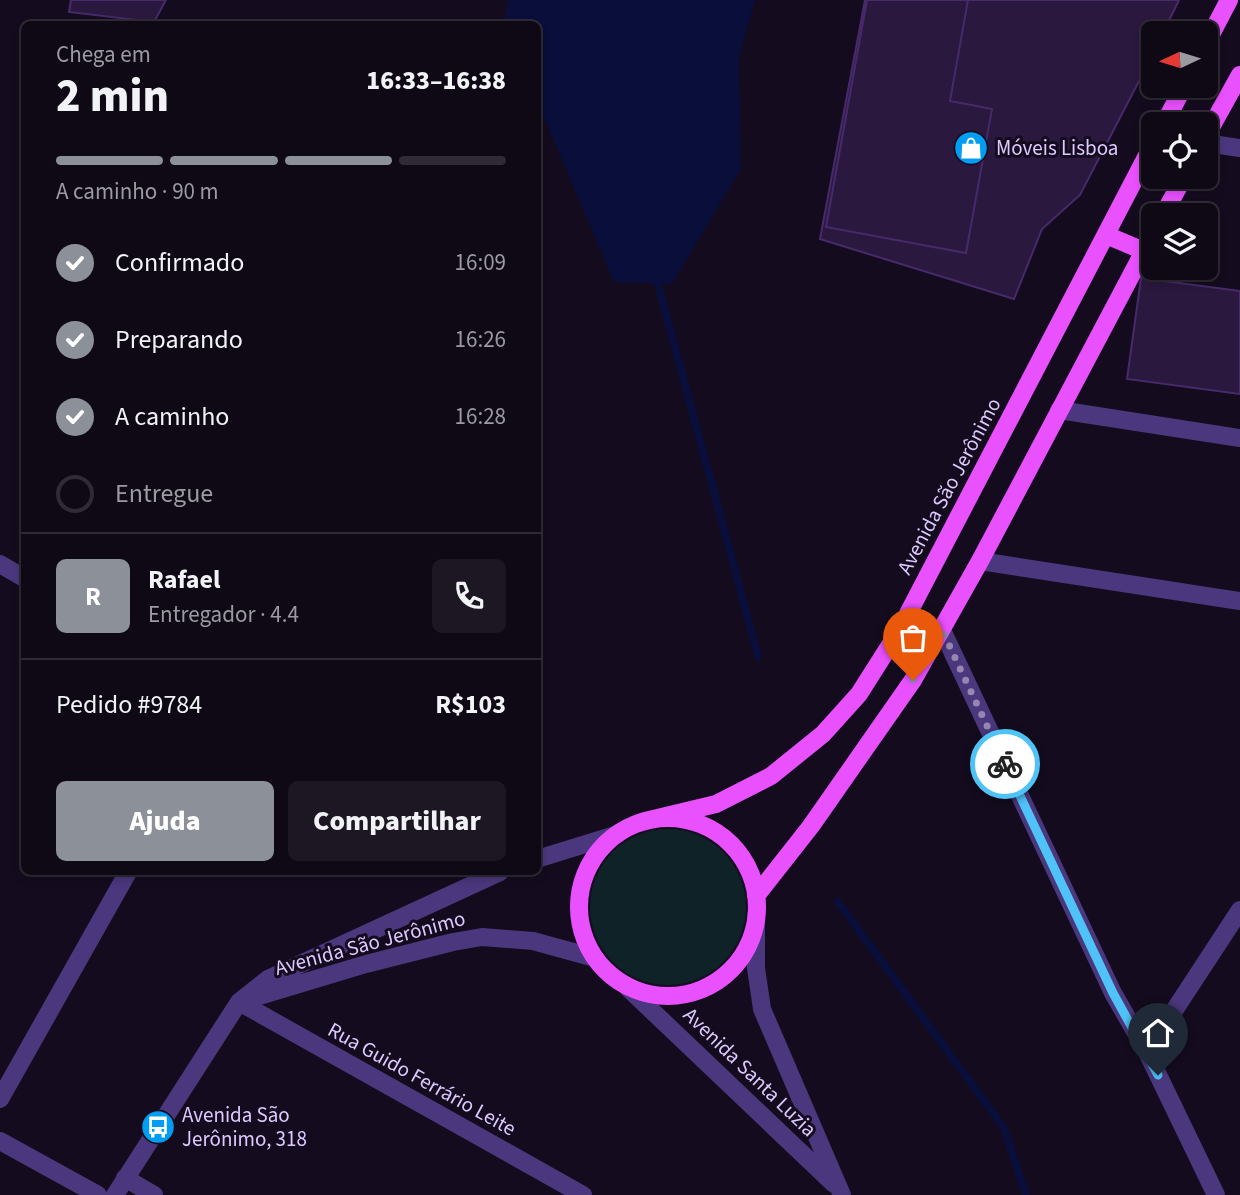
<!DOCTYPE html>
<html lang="pt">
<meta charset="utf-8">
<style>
body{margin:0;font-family:"Source Sans 3",sans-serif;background:#1d1723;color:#f1f3f6;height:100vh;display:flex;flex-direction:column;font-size:26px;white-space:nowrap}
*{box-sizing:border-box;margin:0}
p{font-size:23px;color:#9b9aa1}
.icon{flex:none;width:38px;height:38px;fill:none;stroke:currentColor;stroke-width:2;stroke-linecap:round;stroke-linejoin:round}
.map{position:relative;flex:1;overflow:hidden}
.panel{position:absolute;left:21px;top:21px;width:520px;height:854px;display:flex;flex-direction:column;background:#0f0916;border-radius:10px;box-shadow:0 4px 10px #0003,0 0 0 2px #2f2a35}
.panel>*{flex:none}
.needle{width:46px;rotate:266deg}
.fabs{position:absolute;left:1141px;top:21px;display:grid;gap:14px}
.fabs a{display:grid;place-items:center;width:77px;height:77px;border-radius:10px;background:#0f0916;box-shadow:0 4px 10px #0003,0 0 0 2px #2f2a35;font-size:35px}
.pin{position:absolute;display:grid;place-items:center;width:60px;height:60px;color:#fff;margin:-72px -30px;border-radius:50% 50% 50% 0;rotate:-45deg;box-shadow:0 0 7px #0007}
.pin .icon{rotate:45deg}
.courier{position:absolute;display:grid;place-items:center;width:70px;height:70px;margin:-35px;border:5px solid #4fc3f7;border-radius:50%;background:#fff;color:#222;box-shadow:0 2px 9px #0007}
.overview em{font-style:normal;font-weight:800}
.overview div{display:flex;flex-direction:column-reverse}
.overview{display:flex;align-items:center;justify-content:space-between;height:119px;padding:0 35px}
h1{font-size:46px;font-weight:800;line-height:52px}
.bar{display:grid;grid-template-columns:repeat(4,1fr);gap:10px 7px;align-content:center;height:84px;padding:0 35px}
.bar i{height:9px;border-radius:5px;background:#2f2a35}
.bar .selected{background:#8c9099}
.bar p{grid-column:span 4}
.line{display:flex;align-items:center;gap:18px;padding:0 35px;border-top:2px solid #2f2a35}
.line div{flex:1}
.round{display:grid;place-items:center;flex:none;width:74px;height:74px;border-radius:10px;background:#1d1723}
ol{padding:0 35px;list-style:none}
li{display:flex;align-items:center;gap:21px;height:77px}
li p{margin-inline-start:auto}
li .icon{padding:7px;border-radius:50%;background:#8c9099;color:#fff;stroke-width:4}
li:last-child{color:#9b9aa1}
li i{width:38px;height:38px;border:4px solid #2f2a35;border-radius:50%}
.action{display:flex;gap:14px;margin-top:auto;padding:14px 35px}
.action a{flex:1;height:80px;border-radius:10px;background:#8c9099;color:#fff;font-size:28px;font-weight:800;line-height:80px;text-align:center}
.action a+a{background:#1d1723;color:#f1f3f6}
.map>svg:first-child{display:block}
</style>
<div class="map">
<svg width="1240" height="1195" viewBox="0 0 1240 1195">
<rect width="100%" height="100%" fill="#140c1e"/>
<!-- green -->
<path fill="#0f2228" d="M590 907a78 78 0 1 1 156 0a78 78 0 1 1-156 0Z"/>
<!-- water -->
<path fill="#090e3a" d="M 508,0 L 755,0 L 739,57 L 741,169 L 672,284 L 614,282 L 537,101 L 537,24 L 504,24 Z"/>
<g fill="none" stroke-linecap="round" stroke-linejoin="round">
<!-- stream -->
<path stroke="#090e3a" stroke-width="8" d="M 655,273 L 758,656
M 838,902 L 1004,1128 L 1026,1195"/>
</g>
<!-- building -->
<path fill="#2a183f" stroke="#472a6b" stroke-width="2" d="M 71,0 L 166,0 L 154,22 L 69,12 Z
M 865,0 L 1179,0 L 1163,33 L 1153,33 L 1153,54 L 1080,195 L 1042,229 L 1014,299 L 820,239 Z
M 867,0 L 968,0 L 950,101 L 992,109 L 966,253 L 826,227 Z
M 1141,278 L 1240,291 L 1240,394 L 1127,379 Z"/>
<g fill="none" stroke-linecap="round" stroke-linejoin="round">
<!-- minor -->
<path stroke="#4b377d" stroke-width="18" d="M 1206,143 L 1240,148
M 1059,410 L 1240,438
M 980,561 L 1240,601
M 0,564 L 24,578
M 942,630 L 1113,993 L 1147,1052 L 1216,1195
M 537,859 L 618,834
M 756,916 L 756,968 L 762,1009 L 842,1195
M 628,988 L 834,1184
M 249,999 L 366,964 L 453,942 L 482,937 L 533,941 L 595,958
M 239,1002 L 583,1195
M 1147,1052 L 1240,910
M 0,1099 L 128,872
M 0,1141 L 98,1195
M 125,1178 L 154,1195
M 115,1195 L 239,1002 L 268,979 L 500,872"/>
<!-- major -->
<path stroke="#e951fe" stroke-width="18" d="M 1206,44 L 1229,0
M 1164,124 L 1184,86
M 1206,136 L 1240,75
M 1163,215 L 1184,177
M 1106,235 L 1144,251
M579 907a89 89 0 1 1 178 0a89 89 0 1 1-178 0Z
M 645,821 L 716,804 L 771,776 L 823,734 L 859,694 L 899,631 L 1153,144
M 756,896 L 811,826 L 913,680 L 980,561 L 1153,234"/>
</g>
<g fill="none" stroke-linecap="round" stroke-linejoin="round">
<!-- done -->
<path stroke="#9787b0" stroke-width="7" stroke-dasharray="0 12.6" d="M 913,680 L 942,630 L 1005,764"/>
<!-- route -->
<path stroke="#4fc3f7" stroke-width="9" d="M 1005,764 L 1113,993 L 1158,1075"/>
</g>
<!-- icons -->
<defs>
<g id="shop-disc" transform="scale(1.75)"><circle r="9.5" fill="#019df2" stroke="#140c1e"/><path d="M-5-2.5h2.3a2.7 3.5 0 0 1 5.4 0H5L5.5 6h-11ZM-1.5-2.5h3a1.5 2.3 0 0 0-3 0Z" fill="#fff"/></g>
<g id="bus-disc" transform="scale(1.75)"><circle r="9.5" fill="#019df2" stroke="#140c1e"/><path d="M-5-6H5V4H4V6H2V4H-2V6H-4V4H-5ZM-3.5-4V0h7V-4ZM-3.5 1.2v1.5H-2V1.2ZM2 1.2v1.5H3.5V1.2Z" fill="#fff"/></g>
</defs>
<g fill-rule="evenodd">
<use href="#shop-disc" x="971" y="148"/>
<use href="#bus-disc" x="158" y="1127"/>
</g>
<g text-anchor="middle" stroke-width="6" stroke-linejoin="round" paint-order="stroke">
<!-- poi labels -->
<g font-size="21" fill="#ddc9ff" stroke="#140c1e" text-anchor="start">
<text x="996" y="155">Móveis Lisboa</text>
<text x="182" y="1122">Avenida São<tspan x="182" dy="24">Jerônimo, 318</tspan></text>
</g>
<!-- street labels -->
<g font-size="21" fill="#ddc9ff" stroke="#140c1e">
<text transform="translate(949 486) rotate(-62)" y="7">Avenida São Jerônimo</text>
<text transform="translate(370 943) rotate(-15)" y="7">Avenida São Jerônimo</text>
<text transform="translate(750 1072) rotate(44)" y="7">Avenida Santa Luzia</text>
<text transform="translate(422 1079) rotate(29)" y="7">Rua Guido Ferrário Leite</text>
</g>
</g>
</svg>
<div class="fabs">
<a><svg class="needle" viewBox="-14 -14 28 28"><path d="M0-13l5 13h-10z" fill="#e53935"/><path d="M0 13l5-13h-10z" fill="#9b9aa1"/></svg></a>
<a><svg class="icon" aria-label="locate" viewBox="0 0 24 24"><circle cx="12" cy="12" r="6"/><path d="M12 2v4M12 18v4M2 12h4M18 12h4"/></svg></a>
<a><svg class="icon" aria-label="layers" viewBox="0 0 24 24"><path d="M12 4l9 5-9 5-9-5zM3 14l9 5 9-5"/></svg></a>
</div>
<div class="pin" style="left:913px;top:680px;background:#ea580c"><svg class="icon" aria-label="bag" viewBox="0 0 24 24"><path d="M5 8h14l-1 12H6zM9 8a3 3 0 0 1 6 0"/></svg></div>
<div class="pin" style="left:1158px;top:1075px;background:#1f2937"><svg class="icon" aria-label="home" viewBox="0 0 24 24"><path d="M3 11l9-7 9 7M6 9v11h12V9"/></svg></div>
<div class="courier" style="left:1005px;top:764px"><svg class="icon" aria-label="bike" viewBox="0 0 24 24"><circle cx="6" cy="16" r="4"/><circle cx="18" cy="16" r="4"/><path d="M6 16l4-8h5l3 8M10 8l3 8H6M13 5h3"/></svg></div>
<section class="panel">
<div class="overview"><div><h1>2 min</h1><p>Chega em</p></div><em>16:33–16:38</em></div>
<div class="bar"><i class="selected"></i><i class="selected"></i><i class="selected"></i><i></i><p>A caminho · 90 m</p></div>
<ol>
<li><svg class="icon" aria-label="check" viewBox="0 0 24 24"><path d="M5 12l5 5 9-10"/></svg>Confirmado<p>16:09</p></li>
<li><svg class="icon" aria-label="check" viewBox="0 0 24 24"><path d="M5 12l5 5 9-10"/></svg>Preparando<p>16:26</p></li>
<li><svg class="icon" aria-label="check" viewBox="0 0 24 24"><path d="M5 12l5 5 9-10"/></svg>A caminho<p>16:28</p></li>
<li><i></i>Entregue</li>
</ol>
<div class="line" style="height:126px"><b class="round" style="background:#8c9099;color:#fff">R</b><div><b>Rafael</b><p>Entregador · 4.4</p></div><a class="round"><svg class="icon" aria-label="phone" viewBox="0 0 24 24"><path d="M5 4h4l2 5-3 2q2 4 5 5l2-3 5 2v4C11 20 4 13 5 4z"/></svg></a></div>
<div class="line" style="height:91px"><div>Pedido #9784</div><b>R$103</b></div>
<div class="action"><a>Ajuda</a><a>Compartilhar</a></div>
</section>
</div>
